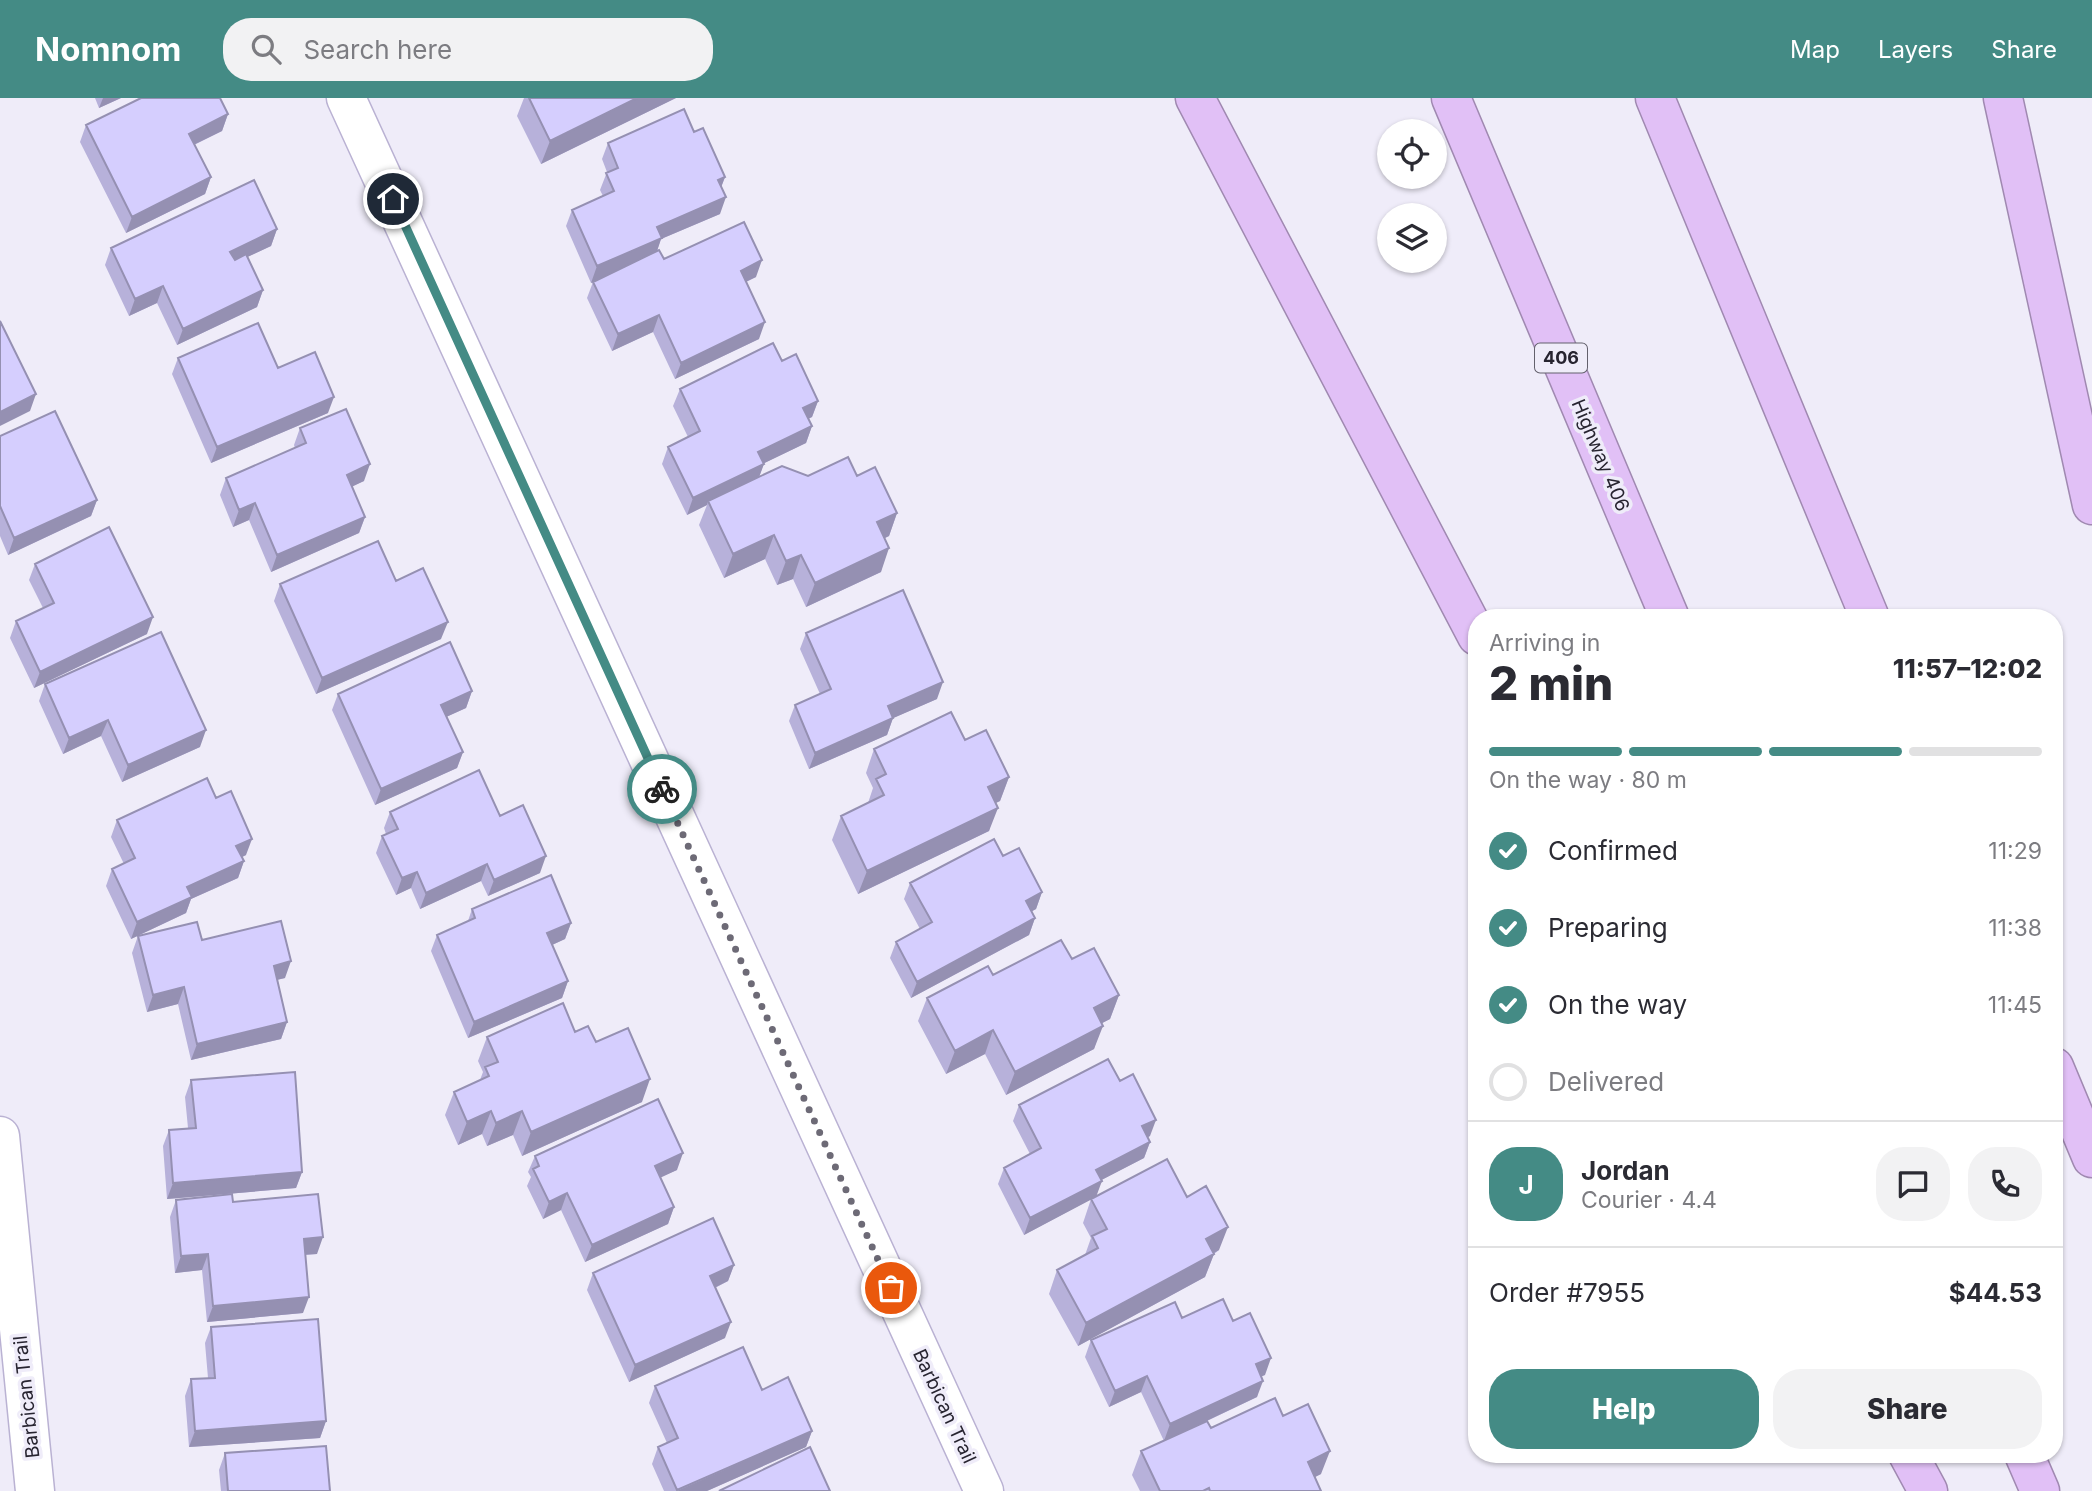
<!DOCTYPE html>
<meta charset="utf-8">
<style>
body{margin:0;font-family:Inter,sans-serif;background:#f2f2f3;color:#2b2b33;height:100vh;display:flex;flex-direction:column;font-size:26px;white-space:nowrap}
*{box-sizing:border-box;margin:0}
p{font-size:23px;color:#7c7c81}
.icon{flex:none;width:38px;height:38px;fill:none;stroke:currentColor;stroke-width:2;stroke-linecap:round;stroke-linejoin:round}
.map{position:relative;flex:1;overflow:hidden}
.drawer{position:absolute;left:1468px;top:511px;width:595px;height:854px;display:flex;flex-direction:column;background:#fff;border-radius:28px;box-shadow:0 2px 5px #0004}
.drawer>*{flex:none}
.fabs{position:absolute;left:1377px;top:21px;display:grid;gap:14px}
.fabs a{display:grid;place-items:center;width:70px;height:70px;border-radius:50%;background:#fff;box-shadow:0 2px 5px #0004;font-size:35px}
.pin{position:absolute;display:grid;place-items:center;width:60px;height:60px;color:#fff;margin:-30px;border:4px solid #fff;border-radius:50%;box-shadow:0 2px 7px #0007}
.courier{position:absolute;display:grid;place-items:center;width:70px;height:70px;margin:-35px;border:5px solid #448b85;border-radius:50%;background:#fff;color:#222;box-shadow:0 2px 9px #0007}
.overview em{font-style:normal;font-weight:800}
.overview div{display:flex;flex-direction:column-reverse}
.overview{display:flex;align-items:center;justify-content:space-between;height:119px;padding:0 21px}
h1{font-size:46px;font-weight:800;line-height:52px}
.bar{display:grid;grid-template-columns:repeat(4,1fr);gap:10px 7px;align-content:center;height:84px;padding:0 21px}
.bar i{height:9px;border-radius:5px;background:#e1e1e2}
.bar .selected{background:#448b85}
.bar p{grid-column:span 4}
.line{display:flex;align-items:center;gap:18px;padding:0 21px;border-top:2px solid #e1e1e2}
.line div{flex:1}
.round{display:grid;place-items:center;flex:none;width:74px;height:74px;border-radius:28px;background:#f2f2f3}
ol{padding:0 21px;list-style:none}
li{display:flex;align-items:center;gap:21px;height:77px}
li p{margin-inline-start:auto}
li .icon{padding:7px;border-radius:50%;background:#448b85;color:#fff;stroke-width:4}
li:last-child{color:#7c7c81}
li i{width:38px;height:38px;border:4px solid #e1e1e2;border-radius:50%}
.cta{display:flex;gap:14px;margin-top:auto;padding:14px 21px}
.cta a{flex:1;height:80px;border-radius:28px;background:#448b85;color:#fff;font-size:28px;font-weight:800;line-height:80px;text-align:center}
.cta a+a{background:#f2f2f3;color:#2b2b33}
header{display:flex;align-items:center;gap:42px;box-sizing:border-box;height:98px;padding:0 35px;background:#448b85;color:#fff}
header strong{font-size:33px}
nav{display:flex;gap:38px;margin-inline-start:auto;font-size:24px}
.search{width:490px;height:63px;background:#f2f2f3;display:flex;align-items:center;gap:18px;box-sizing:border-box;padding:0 24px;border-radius:28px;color:#7c7c81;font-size:26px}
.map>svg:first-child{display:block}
</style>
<header>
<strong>Nomnom</strong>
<div class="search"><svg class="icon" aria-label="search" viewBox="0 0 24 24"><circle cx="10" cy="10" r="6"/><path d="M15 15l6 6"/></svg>Search here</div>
<nav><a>Map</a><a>Layers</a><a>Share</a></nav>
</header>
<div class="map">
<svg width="2092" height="1393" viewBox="0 0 2092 1393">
<rect width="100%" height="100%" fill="#efecf9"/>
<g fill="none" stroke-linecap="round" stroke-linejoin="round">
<!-- street casing -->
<g stroke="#bab2d3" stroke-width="41">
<path id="street" d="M 346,0 L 984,1393
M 0,1038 L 35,1393"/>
</g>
<!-- highway casing -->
<g stroke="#a089b1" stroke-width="41">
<path id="highway" d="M 1195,0 L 1477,538
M 1451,0 L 1670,520
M 1655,0 L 1870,520
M 2003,0 L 2092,407
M 2054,969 L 2092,1060
M 1908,1356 L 1928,1393
M 2024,1356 L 2040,1393"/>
</g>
<!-- street -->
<use href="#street" stroke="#fff" stroke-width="38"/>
<!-- highway -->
<use href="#highway" stroke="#e1c0f6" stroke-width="38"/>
</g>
<!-- wall -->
<path fill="#b7b1da" d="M 95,0 L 121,0 L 99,10 Z
M 524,0 L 676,0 L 541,66 L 517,18 Z
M 228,16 L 222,33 L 194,47 L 211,79 L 205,96 L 126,135 L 80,44 L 86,27 Z
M 694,34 L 725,79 L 721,89 L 720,116 L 661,141 L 657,153 L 664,161 L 756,179 L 746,184 L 759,241 L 675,281 L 653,234 L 612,253 L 587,200 L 593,184 L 591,185 L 566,128 L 572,112 L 603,98 L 600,92 L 607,74 L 602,61 L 608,45 Z
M 277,131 L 271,148 L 247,159 L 263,192 L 257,209 L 177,247 L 157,205 L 129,218 L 105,167 L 111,150 Z
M 178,260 L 278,270 L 328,315 L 211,365 L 172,276 Z
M 782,263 L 818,303 L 812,319 L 808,321 L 812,328 L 806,345 L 764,365 L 759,379 L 857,378 L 897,415 L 889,438 L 885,440 L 881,474 L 806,509 L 793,481 L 777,487 L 765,461 L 724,480 L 699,427 L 707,407 L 687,417 L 662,366 L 668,349 L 688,339 L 673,308 L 680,291 Z
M 300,330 L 364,383 L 352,388 L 365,419 L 359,435 L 271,474 L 249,422 L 233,429 L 220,397 L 226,380 L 295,350 L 294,347 Z
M 0,338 L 97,402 L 91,418 L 8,457 L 0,438 Z
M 35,466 L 147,536 L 34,590 L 10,540 L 16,523 L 43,510 L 29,482 Z
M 280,486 L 441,541 L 316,596 L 274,503 Z
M 806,535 L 937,601 L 893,620 L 887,637 L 809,671 L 789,623 L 795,607 L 820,596 L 800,551 Z
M 45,586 L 200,649 L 122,684 L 101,638 L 63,656 L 39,603 Z
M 472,593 L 466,610 L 446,619 L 463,654 L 457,670 L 375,707 L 332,612 L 338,596 Z
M 965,642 L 1009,679 L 1000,703 L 996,705 L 989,733 L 858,796 L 832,742 L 841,718 L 868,705 L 873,690 L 866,675 L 874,651 Z
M 216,700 L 246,757 L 242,759 L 244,763 L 238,780 L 191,801 L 186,815 L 131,841 L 106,788 L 112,771 L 124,766 L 111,739 L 117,722 Z
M 390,714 L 500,718 L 540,775 L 488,798 L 481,783 L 420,811 L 411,790 L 396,797 L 376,755 L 382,738 L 386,736 L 384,730 Z
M 1003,758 L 1042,794 L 1036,811 L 1032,813 L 1035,820 L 1029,837 L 911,900 L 890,860 L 896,844 L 920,831 L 904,801 L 910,785 Z
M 472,811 L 571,825 L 565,841 L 552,847 L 568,883 L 562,900 L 468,940 L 431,853 L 437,837 L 468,823 Z
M 138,838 L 202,842 L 285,880 L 277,882 L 287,924 L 281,941 L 191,962 L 178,906 L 147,914 L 132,855 Z
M 1072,861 L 1119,897 L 1110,921 L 1102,925 L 1094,951 L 1006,997 L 985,956 L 946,976 L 918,923 L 927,900 L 993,877 Z
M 575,934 L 596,944 L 642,1004 L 522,1058 L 513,1037 L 487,1048 L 482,1036 L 458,1047 L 445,1017 L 454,994 L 480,982 L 483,974 L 478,963 L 487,939 Z
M 191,982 L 302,1074 L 296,1090 L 167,1101 L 163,1048 L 169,1032 L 188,1030 L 185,999 Z
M 1019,1007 L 1150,1038 L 1148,1039 L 1150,1044 L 1144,1060 L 1101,1082 L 1096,1099 L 1187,1099 L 1219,1152 L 1214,1156 L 1205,1179 L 1078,1248 L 1049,1196 L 1057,1172 L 1085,1157 L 1091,1140 L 1083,1125 L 1091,1101 L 1024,1137 L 998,1086 L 1004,1070 L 1030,1056 L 1013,1023 Z
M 535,1058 L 677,1072 L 660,1079 L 674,1109 L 668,1126 L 585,1164 L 561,1112 L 543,1121 L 527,1088 L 531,1079 L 528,1074 Z
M 176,1102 L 233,1104 L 317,1156 L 306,1157 L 303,1215 L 207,1224 L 202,1172 L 175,1175 L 170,1119 Z
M 734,1167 L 728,1183 L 715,1190 L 725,1240 L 629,1284 L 587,1192 L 593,1175 Z
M 1182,1220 L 1233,1223 L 1265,1277 L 1261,1278 L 1257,1299 L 1207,1323 L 1211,1330 L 1283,1318 L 1321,1376 L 1315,1379 L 1321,1393 L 1140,1393 L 1132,1377 L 1141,1353 L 1164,1343 L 1141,1294 L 1109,1309 L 1085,1259 L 1091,1242 Z
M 211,1229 L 326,1323 L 320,1340 L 189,1349 L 185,1298 L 191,1281 L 208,1280 L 205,1245 Z
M 655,1288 L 762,1292 L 812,1333 L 806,1349 L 707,1393 L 664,1393 L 652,1366 L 658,1349 L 667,1345 L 649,1305 Z
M 225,1355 L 330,1393 L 221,1393 L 219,1372 Z"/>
<!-- shaded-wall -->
<path fill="#9590b2" d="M 103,0 L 121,0 L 99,10 Z
M 637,0 L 676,0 L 541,66 L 550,43 Z
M 228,16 L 222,33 L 183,52 L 189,36 Z
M 211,79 L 205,96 L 126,135 L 132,119 Z
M 725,79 L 719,95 L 718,82 Z
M 726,99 L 720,116 L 661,141 L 656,156 L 591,185 L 597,168 L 657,129 Z
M 277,131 L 271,148 L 224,170 L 230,154 Z
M 762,162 L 756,179 L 735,189 L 741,173 Z
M 163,188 L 157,205 L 129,218 L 135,201 Z
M 263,192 L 257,209 L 177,247 L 183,231 Z
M 659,217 L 653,234 L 612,253 L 618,236 Z
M 765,224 L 759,241 L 675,281 L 681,265 Z
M 36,296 L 30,313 L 0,328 L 0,314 Z
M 334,299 L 328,315 L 211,365 L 217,349 Z
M 818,303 L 812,319 L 797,326 L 803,310 Z
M 812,328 L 806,345 L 752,371 L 758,354 Z
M 370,366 L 364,383 L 341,394 L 347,377 Z
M 764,366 L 758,382 L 708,403 L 707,407 L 687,417 L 693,400 Z
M 97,402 L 91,418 L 8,457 L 14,440 Z
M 255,405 L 249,422 L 233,429 L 239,412 Z
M 897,415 L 889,438 L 868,448 L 877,424 Z
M 365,419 L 359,435 L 271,474 L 277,457 Z
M 774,437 L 765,461 L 724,480 L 733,456 Z
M 889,450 L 881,474 L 806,509 L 815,485 Z
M 801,457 L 793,481 L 777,487 L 786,463 Z
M 153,519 L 147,536 L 34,590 L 40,574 Z
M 448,524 L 441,541 L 316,596 L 322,580 Z
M 943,584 L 937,601 L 882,625 L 888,608 Z
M 472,593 L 466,610 L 435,624 L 441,607 Z
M 893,620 L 887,637 L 809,671 L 815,655 Z
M 108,622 L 101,638 L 63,656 L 69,640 Z
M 206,632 L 200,649 L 122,684 L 128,667 Z
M 463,654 L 457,670 L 375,707 L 381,691 Z
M 1009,679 L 1000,703 L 980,712 L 988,689 Z
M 998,710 L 989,733 L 858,796 L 867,773 Z
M 252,741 L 246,757 L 230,765 L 236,748 Z
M 546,758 L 540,775 L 488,798 L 494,782 Z
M 244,763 L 238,780 L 191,801 L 186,815 L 131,841 L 137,824 L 187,789 Z
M 487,766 L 481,783 L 420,811 L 426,795 Z
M 417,774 L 411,790 L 396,797 L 402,780 Z
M 1042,794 L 1036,811 L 1020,820 L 1026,803 Z
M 1035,820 L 1029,837 L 911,900 L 917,884 Z
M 571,825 L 565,841 L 541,852 L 547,835 Z
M 291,863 L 285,880 L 267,884 L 274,868 Z
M 568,883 L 562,900 L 468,940 L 474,924 Z
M 184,889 L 178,906 L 147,914 L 153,897 Z
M 1119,897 L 1110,921 L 1085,934 L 1094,910 Z
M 287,924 L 281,941 L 191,962 L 197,946 Z
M 1103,928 L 1094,951 L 1006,997 L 1015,974 Z
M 993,932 L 985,956 L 946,976 L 955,953 Z
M 650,981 L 642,1004 L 522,1058 L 531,1034 Z
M 491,1013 L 482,1036 L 458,1047 L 467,1024 Z
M 522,1013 L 513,1037 L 487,1048 L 496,1025 Z
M 1156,1022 L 1150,1038 L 1136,1045 L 1142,1028 Z
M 1150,1044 L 1144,1060 L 1090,1088 L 1096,1072 Z
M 683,1055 L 677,1072 L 649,1085 L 655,1068 Z
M 302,1074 L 296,1090 L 167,1101 L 173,1085 Z
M 1102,1083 L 1096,1099 L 1024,1137 L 1030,1120 Z
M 567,1095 L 561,1112 L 543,1121 L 549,1104 Z
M 674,1109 L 668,1126 L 585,1164 L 592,1147 Z
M 1228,1129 L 1219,1152 L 1197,1165 L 1206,1141 Z
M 323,1139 L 317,1156 L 298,1157 L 304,1141 Z
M 208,1156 L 202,1172 L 175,1175 L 181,1158 Z
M 1214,1156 L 1205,1179 L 1078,1248 L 1086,1225 Z
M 734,1167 L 728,1183 L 704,1195 L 710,1178 Z
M 309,1199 L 303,1215 L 207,1224 L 213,1208 Z
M 731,1224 L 725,1240 L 629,1284 L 635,1267 Z
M 1271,1260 L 1265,1277 L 1250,1283 L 1256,1266 Z
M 1147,1278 L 1141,1294 L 1109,1309 L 1115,1293 Z
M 1263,1283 L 1257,1299 L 1164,1343 L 1170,1326 Z
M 326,1323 L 320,1340 L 189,1349 L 195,1333 Z
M 812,1333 L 806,1349 L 707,1393 L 677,1393 Z
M 1330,1353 L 1321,1376 L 1299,1387 L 1308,1364 Z"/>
<!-- building -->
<path fill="#d5cefe" stroke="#9590b2" stroke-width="2" d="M 141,0 L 220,0 L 228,16 L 189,36 L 211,79 L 132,119 L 86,27 Z
M 529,0 L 637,0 L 550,43 Z
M 684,11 L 694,34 L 703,30 L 725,79 L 718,82 L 726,99 L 657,129 L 662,140 L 597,168 L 572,112 L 614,93 L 606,75 L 618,70 L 608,45 Z
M 254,82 L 277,131 L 230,154 L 235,162 L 246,156 L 263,192 L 183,231 L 163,188 L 135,201 L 111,150 Z
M 744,124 L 762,162 L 741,173 L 765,224 L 681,265 L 659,217 L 618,236 L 593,184 L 659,152 L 664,161 Z
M 0,223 L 36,296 L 0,314 Z
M 258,225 L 278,270 L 315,254 L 334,299 L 217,349 L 178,260 Z
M 773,245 L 782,263 L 796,256 L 818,303 L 803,310 L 812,328 L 758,354 L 764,366 L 693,400 L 668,349 L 700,333 L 680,291 Z
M 346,311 L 370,366 L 347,377 L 365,419 L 277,457 L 255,405 L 239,412 L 226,380 L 306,345 L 300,330 Z
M 55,313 L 97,402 L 14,440 L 0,408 L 0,338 Z
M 848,359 L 857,378 L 875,369 L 897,415 L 877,424 L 889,450 L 815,485 L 801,457 L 786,463 L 774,437 L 733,456 L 708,403 L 782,368 L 808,378 Z
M 109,429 L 153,519 L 40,574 L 16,523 L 54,505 L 35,466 Z
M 378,443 L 396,483 L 423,470 L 448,524 L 322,580 L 280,486 Z
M 903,492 L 943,584 L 888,608 L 893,620 L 815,655 L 795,607 L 831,591 L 806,535 Z
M 161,534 L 206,632 L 128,667 L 108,622 L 69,640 L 45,586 Z
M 450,544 L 472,593 L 441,607 L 463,654 L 381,691 L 338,596 Z
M 951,614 L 965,642 L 986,632 L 1009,679 L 988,689 L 998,710 L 867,773 L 841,718 L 884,697 L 876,681 L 886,676 L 874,651 Z
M 479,672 L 500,718 L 523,707 L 546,758 L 494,782 L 487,766 L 426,795 L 417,774 L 402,780 L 382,738 L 398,731 L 390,714 Z
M 207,680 L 216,700 L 231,693 L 252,741 L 236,748 L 244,763 L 187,789 L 192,799 L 137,824 L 112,771 L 135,760 L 117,722 Z
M 994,741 L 1003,758 L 1019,750 L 1042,794 L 1026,803 L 1035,820 L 917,884 L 896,844 L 932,824 L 910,785 Z
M 551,777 L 571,825 L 547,835 L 568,883 L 474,924 L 437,837 L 475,820 L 472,811 Z
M 281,823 L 291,863 L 274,868 L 287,924 L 197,946 L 184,889 L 153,897 L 138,838 L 197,824 L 202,842 Z
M 1061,842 L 1072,861 L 1094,850 L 1119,897 L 1094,910 L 1103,928 L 1015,974 L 993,932 L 955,953 L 927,900 L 988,868 L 993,877 Z
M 563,905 L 575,934 L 588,928 L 596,944 L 628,930 L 650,981 L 531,1034 L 522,1013 L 496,1025 L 491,1013 L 467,1024 L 454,994 L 489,978 L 485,969 L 498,964 L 487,939 Z
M 1108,961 L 1120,983 L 1133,976 L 1156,1022 L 1142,1028 L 1150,1044 L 1096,1072 L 1102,1083 L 1030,1120 L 1004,1070 L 1041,1050 L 1019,1007 Z
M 295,974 L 302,1074 L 173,1085 L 169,1032 L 196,1030 L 191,982 Z
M 658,1001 L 683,1055 L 655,1068 L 674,1109 L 592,1147 L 567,1095 L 549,1104 L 533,1071 L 539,1068 L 535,1058 Z
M 1167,1061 L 1187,1099 L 1206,1088 L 1228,1129 L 1206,1141 L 1214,1156 L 1086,1225 L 1057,1172 L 1098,1150 L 1092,1138 L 1107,1131 L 1091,1101 Z
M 232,1096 L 233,1104 L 318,1096 L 323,1139 L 304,1141 L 309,1199 L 213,1208 L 208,1156 L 181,1158 L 176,1102 Z
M 713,1120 L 734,1167 L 710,1178 L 731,1224 L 635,1267 L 593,1175 Z
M 1223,1201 L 1233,1223 L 1250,1215 L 1271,1260 L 1256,1266 L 1263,1283 L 1170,1326 L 1147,1278 L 1115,1293 L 1091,1242 L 1175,1204 L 1182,1220 Z
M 318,1221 L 326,1323 L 195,1333 L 191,1281 L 215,1280 L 211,1229 Z
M 743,1249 L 762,1292 L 788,1279 L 812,1333 L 677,1392 L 658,1349 L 678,1340 L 655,1288 Z
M 1275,1300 L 1283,1318 L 1308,1306 L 1330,1353 L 1308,1364 L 1321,1393 L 1210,1393 L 1209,1390 L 1203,1393 L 1160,1393 L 1141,1353 L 1207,1323 L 1211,1330 Z
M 326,1348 L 330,1393 L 228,1393 L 225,1355 Z
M 810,1349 L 830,1393 L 719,1393 Z"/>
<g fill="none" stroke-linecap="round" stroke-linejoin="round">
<!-- done -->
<path stroke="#6d6a76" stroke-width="7" stroke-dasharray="0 12.6" d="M 662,691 L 891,1190"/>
<!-- route -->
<path stroke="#448b85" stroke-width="9" d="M 393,101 L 662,691"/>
</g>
<g text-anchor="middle" stroke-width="7" stroke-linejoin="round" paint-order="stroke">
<!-- shield labels -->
<rect fill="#efecf9" stroke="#63606c" stroke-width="2" x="1535" y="245.5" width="52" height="29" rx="5"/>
<g font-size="18" font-weight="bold" fill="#272430">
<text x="1561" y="266">406</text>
</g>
<!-- street labels -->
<g font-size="19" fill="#272430" stroke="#efecf9">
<text transform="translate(1601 357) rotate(67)" y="7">Highway 406</text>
<text transform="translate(26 1299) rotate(-96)" y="7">Barbican Trail</text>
<text transform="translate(945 1308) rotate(65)" y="7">Barbican Trail</text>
</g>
</g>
</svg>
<div class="fabs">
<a><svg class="icon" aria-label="locate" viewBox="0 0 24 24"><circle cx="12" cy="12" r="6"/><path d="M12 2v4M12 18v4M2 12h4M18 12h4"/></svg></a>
<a><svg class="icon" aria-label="layers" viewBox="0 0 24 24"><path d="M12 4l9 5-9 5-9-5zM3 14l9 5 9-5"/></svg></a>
</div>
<div class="pin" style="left:891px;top:1190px;background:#ea580c"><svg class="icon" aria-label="bag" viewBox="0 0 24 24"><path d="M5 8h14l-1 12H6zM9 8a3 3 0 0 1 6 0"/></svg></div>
<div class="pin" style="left:393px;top:101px;background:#1f2937"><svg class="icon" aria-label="home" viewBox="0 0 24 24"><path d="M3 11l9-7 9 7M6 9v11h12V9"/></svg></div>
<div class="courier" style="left:662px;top:691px"><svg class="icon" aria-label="bike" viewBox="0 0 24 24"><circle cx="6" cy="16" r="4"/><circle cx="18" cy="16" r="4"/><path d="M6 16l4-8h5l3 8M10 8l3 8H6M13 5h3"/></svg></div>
<section class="drawer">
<div class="overview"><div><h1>2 min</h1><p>Arriving in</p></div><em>11:57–12:02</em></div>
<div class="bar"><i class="selected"></i><i class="selected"></i><i class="selected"></i><i></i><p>On the way · 80 m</p></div>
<ol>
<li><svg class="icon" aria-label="check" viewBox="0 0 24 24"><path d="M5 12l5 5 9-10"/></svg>Confirmed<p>11:29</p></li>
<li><svg class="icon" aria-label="check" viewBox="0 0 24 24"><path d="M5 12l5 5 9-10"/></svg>Preparing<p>11:38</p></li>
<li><svg class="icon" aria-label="check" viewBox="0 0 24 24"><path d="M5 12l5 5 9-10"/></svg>On the way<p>11:45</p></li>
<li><i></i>Delivered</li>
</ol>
<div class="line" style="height:126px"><b class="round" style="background:#448b85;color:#fff">J</b><div><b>Jordan</b><p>Courier · 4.4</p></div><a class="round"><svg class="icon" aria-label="chat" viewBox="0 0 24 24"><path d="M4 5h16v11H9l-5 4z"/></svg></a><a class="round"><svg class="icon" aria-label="phone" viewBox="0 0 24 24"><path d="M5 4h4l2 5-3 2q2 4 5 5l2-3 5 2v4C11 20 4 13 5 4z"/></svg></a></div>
<div class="line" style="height:91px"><div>Order #7955</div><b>$44.53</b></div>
<div class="cta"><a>Help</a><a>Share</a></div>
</section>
</div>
